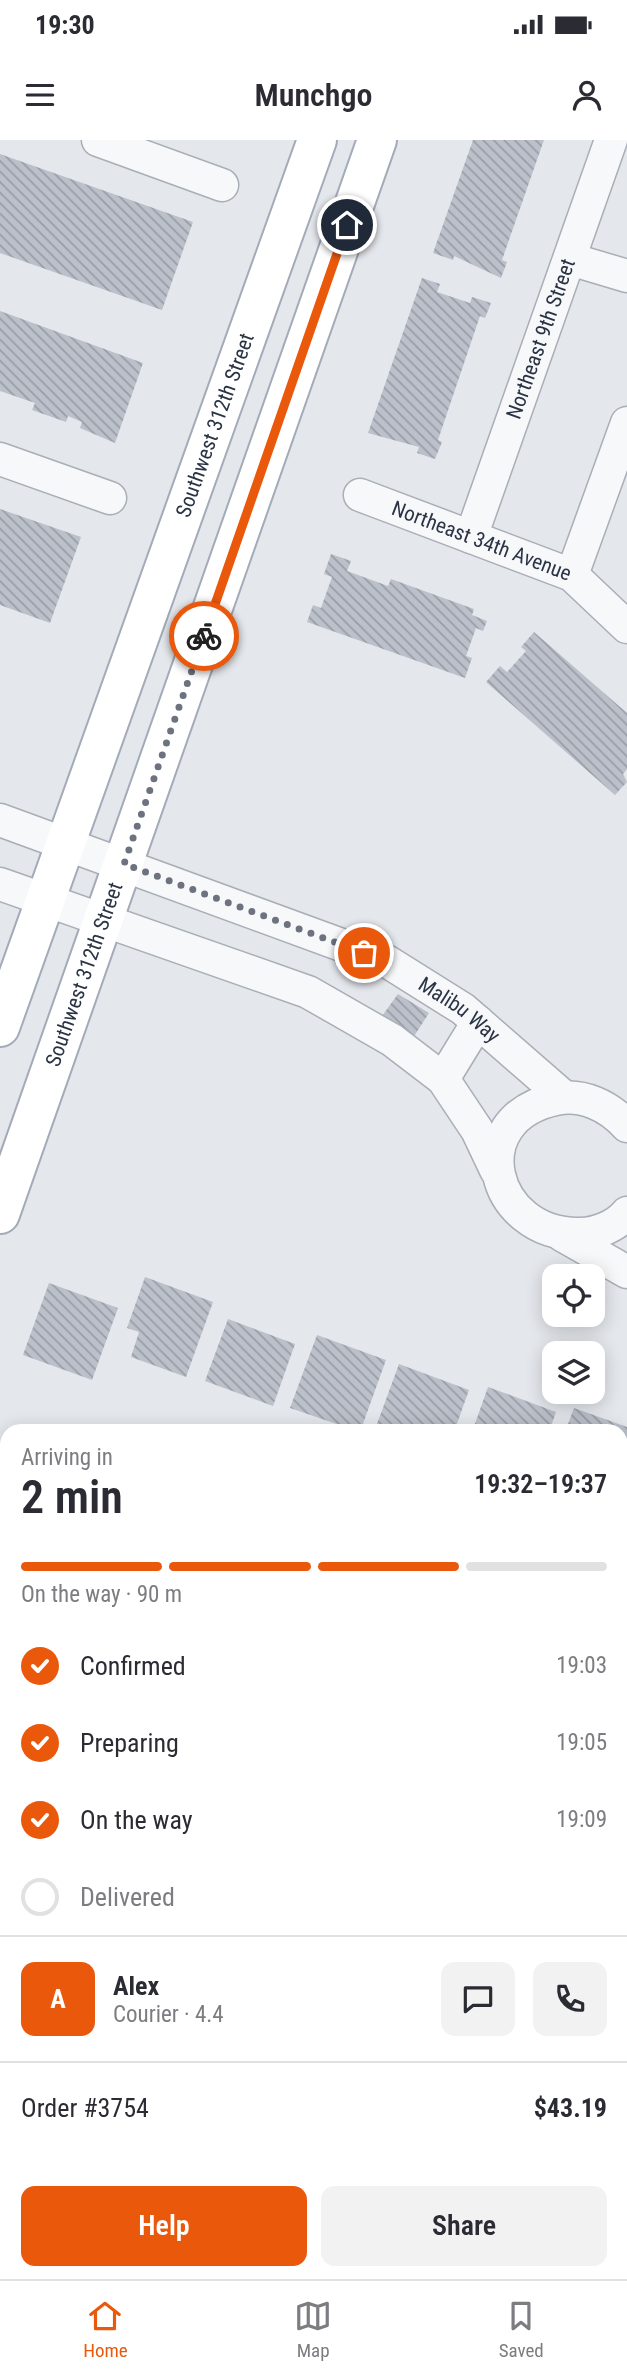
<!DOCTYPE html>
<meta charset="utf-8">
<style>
body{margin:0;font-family:"Roboto Condensed",sans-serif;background:#f2f2f3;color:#2b2b33;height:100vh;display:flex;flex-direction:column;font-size:26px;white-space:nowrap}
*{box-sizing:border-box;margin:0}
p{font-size:23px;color:#7c7c81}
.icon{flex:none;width:38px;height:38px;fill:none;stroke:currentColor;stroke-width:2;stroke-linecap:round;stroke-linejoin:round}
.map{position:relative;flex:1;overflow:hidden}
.details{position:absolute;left:0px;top:1284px;width:628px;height:856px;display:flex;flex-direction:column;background:#fff;border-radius:21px 21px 0 0;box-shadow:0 4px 18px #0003}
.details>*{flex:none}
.fabs{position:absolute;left:542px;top:1124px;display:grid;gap:14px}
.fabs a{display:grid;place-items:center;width:63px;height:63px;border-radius:14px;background:#fff;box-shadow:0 4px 18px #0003;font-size:35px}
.pin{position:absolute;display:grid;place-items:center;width:60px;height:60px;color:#fff;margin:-30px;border:4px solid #fff;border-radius:50%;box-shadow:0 2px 7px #0007}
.courier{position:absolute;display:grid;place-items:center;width:70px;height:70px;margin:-35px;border:5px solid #ea580c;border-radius:50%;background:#fff;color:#222;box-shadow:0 2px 9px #0007}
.headline em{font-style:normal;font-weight:600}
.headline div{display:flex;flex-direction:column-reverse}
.headline{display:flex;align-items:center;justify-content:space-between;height:119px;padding:0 21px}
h1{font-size:46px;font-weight:600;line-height:52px}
.bar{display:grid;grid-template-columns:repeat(4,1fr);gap:10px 7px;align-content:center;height:84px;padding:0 21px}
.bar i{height:9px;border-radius:5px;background:#e1e1e2}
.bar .current{background:#ea580c}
.bar p{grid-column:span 4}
.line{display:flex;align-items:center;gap:18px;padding:0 21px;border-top:2px solid #e1e1e2}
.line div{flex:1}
.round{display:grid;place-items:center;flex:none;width:74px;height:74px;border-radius:14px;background:#f2f2f3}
ol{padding:0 21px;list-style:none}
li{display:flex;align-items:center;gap:21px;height:77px}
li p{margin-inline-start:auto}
li .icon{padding:7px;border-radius:50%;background:#ea580c;color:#fff;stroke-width:4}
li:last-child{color:#7c7c81}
li i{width:38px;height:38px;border:4px solid #e1e1e2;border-radius:50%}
.action{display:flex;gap:14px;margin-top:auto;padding:14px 21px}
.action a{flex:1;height:80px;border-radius:14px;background:#ea580c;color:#fff;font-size:28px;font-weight:600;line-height:80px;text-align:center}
.action a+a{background:#f2f2f3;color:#2b2b33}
.status{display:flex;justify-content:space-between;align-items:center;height:49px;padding:0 35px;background:#fff;direction:ltr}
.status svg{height:19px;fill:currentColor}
header{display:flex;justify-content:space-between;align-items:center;height:91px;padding:0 21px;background:#fff;font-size:32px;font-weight:600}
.menu{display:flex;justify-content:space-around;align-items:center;height:98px;border-top:2px solid #e1e1e2;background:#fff;font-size:19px;color:#7c7c81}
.menu a{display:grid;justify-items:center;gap:4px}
.menu .current{color:#ea580c}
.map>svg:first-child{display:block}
</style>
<div class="status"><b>19:30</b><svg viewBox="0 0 49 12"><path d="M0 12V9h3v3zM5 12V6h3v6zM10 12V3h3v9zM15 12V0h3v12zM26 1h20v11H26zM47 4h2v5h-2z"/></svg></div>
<header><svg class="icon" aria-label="menu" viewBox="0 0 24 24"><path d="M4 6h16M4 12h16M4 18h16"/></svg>Munchgo<svg class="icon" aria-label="person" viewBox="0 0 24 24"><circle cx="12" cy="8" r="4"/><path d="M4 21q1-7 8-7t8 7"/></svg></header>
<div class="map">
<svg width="627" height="2139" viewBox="0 0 627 2139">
<defs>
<pattern id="water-ripples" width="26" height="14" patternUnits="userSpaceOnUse" patternTransform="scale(1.75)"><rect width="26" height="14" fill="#9fb4cc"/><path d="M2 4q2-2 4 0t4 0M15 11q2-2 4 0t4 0" fill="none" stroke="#8293a7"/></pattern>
<pattern id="building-back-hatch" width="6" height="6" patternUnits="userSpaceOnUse" patternTransform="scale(1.75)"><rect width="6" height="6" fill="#bbc0ca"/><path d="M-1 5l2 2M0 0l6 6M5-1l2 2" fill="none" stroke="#989da6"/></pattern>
</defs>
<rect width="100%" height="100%" fill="#e4e7ec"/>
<!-- water -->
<path fill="url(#water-ripples)" d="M 0,1942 L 7,1945 L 7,1985 L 0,1993 Z"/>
<!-- building -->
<path fill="url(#building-back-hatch)" d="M 473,0 L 544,0 L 502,120 L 507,122 L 501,138 L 454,116 L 453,120 L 433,113 Z
M 0,14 L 193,82 L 162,170 L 0,113 Z
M 422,138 L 440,144 L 437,152 L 470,163 L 472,157 L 491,163 L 485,178 L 480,176 L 438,300 L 442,302 L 435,319 L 417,313 L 419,307 L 368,293 Z
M 0,171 L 143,223 L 115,303 L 80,288 L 82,282 L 68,276 L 66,282 L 32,270 L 35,263 L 0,251 Z
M 0,369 L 81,397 L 50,483 L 0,465 Z
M 331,414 L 351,421 L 347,431 L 388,446 L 391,439 L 474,469 L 472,475 L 487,481 L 483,491 L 476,488 L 466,516 L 472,518 L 465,538 L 307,482 L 313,465 L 321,468 L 332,437 L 324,434 Z
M 534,492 L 627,573 L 627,629 L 623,634 L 627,642 L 615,655 L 486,542 L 500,526 L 507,532 L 526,511 L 521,507 Z
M 398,854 L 429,873 L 413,898 L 366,898 Z
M 145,1137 L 213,1162 L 186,1237 L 131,1217 L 139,1192 L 127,1188 Z
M 49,1143 L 118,1168 L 92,1240 L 23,1215 Z
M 228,1179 L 295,1204 L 273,1266 L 205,1241 Z
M 317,1195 L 386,1220 L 360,1292 L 290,1268 Z
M 399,1224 L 469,1250 L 454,1292 L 374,1292 Z
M 488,1247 L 556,1272 L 549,1292 L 472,1292 Z
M 574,1268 L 627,1287 L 627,1337 L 622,1352 L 621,1292 L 565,1292 Z
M 0,1375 L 7,1378 L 7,1459 L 0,1457 Z
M 0,1469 L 7,1472 L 7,1555 L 0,1552 Z
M 627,1552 L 627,1600 L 621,1598 L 621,1567 Z
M 0,1568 L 7,1570 L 0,1594 Z
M 621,1674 L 627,1676 L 627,1759 L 621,1756 Z
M 0,1684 L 7,1691 L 7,1740 L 0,1744 Z
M 621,1916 L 627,1918 L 622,1941 L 621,1941 Z
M 107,2133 L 106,2139 L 22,2139 L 7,2134 Z
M 332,2133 L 366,2133 L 364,2139 L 330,2139 Z
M 378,2133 L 423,2133 L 421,2139 L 376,2139 Z
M 434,2133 L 481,2133 L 479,2139 L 432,2139 Z
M 493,2133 L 537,2133 L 535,2139 L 491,2139 Z
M 548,2133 L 594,2133 L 592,2139 L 546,2139 Z
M 605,2133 L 613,2133 L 627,2139 L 603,2139 Z"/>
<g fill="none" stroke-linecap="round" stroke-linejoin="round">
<!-- minor casing -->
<g stroke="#a9aeb7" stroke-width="35">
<g id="minor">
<path d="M 98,0 L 222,45"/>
<path d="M 570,119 L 627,136"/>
<path d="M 0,319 L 110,358"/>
<path id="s1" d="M 360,355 L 572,435 L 627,487"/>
<path id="s2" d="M 471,397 L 611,0"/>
<path d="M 572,435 L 627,283"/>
<path id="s3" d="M 0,680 L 388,822 L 463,869 L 564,957"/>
<path d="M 0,744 L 308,852 L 392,900 L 443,939 L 477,990 L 496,1030"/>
<path d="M 443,939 L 478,882"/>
<path d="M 627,986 C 609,966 582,953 556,959 C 461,979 491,1096 580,1094 C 597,1094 616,1086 627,1073"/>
<path d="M 562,1095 L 627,1132"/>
<path d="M 621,1444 L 627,1446"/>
<path d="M 621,1831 L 627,1833"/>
</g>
</g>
<!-- major casing -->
<g stroke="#a3abb8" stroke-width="42">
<g id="major">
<path id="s4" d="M 0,887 L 317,0"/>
<path id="s5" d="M 0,1074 L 377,0"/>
</g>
</g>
<!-- minor -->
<use href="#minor" stroke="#f7f8fa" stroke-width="32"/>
<!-- major -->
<use href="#major" stroke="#fff" stroke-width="38"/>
</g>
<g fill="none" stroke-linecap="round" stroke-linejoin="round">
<!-- done -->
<path stroke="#6c737f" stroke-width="7" stroke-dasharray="0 12.6" d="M 204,496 L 124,724 L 364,813"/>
<!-- route -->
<path stroke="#ea580c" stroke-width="9" d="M 204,496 L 347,85"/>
</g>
<g text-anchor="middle" stroke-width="7" stroke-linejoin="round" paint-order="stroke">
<!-- street labels -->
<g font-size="21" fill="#2b3445" stroke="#f4f6f9">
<text dy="7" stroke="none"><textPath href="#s2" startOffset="210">Northeast 9th Street</textPath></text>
<text dy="7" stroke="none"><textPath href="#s4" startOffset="639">Southwest 312th Street</textPath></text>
<text dy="7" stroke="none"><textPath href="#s1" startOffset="130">Northeast 34th Avenue</textPath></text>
<text dy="7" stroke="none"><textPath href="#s5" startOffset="254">Southwest 312th Street</textPath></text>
<text dy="7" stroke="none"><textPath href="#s3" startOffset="499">Malibu Way</textPath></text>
</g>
</g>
</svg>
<div class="fabs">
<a><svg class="icon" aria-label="locate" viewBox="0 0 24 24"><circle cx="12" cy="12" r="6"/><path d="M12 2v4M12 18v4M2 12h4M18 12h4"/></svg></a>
<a><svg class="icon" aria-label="layers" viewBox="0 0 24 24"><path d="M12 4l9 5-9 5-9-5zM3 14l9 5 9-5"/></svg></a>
</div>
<div class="pin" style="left:364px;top:813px;background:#ea580c"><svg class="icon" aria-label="bag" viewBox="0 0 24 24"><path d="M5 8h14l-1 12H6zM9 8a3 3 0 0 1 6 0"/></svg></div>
<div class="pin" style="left:347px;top:85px;background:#1f2937"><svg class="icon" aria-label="home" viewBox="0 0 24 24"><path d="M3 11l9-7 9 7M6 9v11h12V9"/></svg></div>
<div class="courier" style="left:204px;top:496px"><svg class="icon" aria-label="bike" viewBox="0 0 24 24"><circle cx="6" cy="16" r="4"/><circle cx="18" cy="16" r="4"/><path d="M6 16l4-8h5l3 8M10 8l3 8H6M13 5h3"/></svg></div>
<section class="details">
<div class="headline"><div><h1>2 min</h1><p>Arriving in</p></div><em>19:32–19:37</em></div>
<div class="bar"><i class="current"></i><i class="current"></i><i class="current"></i><i></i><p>On the way · 90 m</p></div>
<ol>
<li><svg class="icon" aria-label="check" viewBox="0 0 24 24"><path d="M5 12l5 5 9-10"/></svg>Confirmed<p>19:03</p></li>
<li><svg class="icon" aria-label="check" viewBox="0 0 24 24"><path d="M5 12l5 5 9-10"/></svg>Preparing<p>19:05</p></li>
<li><svg class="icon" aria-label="check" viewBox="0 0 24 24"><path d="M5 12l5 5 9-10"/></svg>On the way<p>19:09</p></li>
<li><i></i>Delivered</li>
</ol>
<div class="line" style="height:126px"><b class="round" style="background:#ea580c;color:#fff">A</b><div><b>Alex</b><p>Courier · 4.4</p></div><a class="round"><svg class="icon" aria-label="chat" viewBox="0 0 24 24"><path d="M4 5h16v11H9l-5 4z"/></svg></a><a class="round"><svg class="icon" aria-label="phone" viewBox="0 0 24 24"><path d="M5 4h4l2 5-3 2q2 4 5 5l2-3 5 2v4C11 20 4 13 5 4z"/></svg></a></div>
<div class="line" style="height:91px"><div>Order #3754</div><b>$43.19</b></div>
<div class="action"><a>Help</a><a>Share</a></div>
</section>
</div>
<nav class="menu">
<a class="current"><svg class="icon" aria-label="home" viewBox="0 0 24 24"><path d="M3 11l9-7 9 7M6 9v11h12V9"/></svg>Home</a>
<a><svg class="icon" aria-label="map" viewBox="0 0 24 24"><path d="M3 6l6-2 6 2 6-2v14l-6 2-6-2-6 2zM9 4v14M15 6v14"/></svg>Map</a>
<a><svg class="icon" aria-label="saved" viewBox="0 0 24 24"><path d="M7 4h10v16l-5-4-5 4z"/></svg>Saved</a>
</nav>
